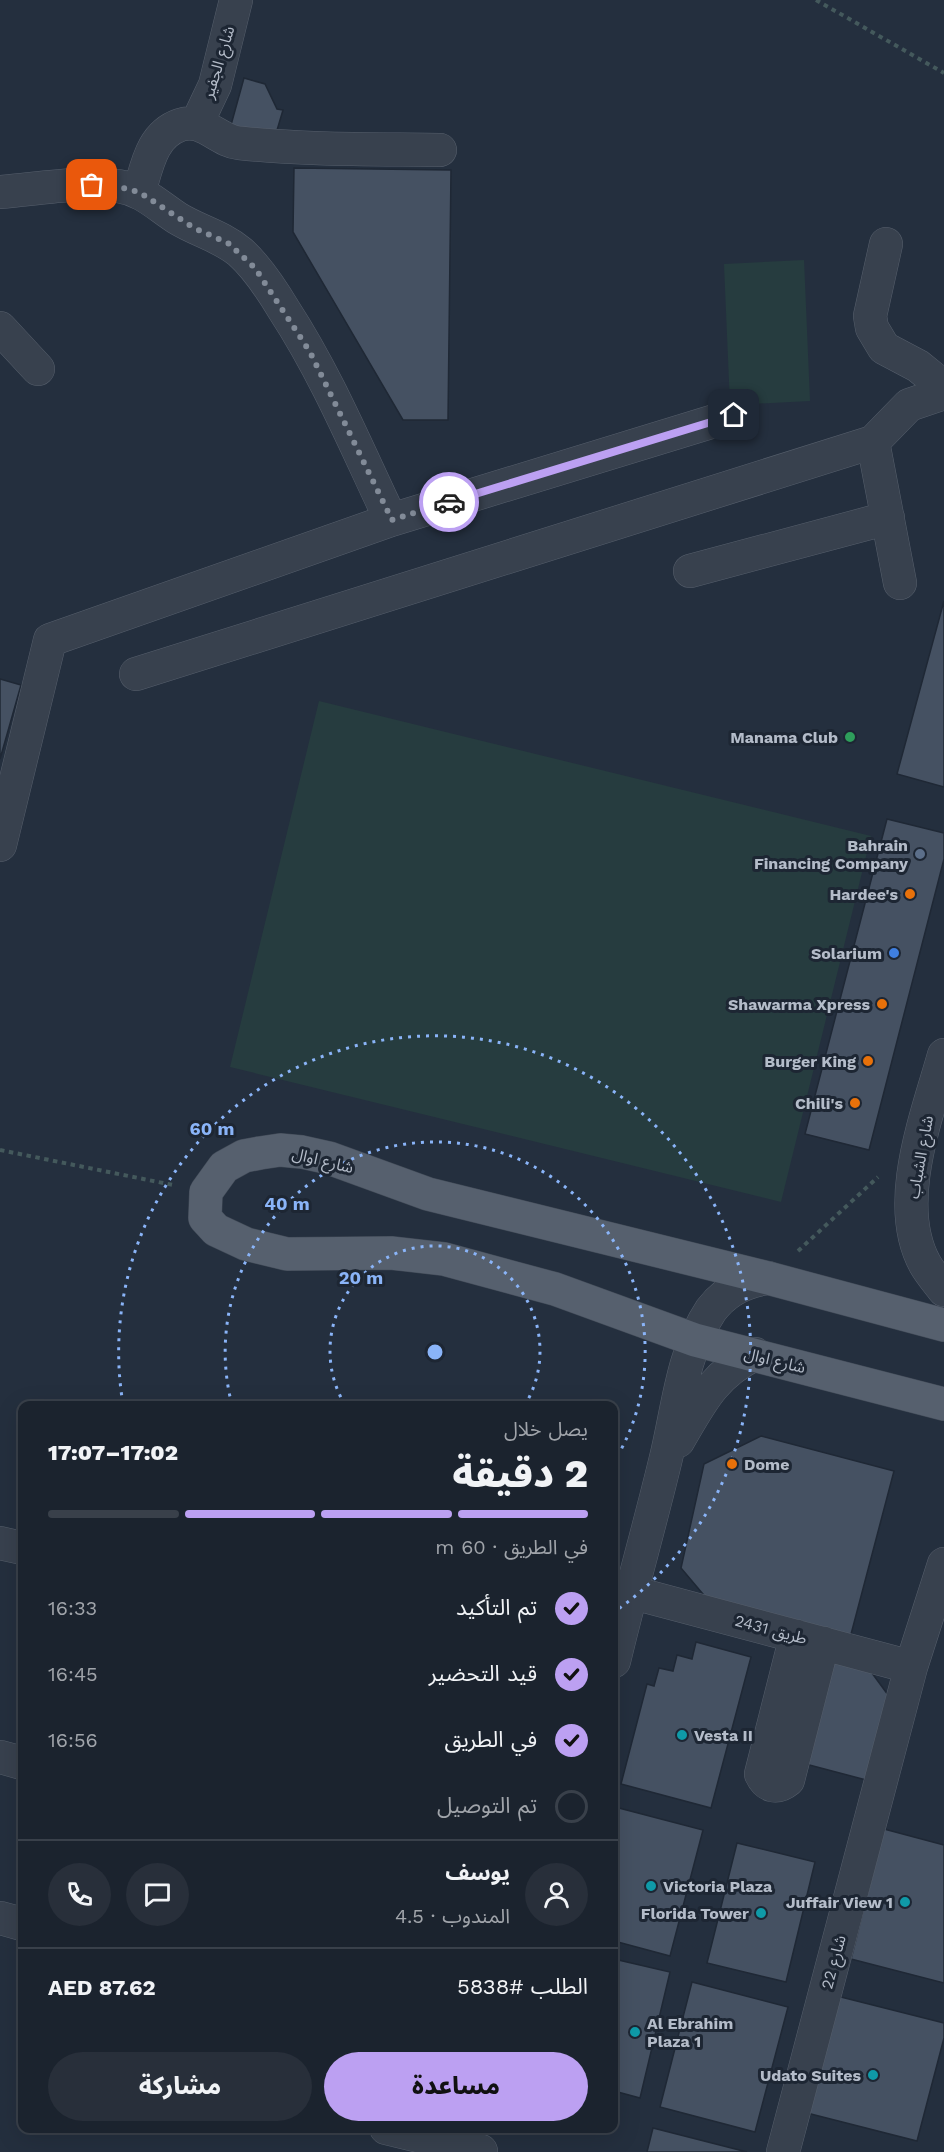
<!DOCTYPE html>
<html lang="ar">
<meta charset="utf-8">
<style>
body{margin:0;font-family:"Work Sans","Noto Sans Arabic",sans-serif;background:#282f3a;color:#f1f3f6;direction:rtl;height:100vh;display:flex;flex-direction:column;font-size:22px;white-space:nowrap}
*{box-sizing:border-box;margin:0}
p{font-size:20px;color:#a0a4aa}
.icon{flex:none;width:33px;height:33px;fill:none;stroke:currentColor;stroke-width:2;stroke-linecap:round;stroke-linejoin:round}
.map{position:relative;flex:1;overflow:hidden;direction:ltr}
.drawer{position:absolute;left:18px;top:1401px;width:600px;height:732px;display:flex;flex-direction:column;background:#1b232e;border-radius:12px;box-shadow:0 6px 24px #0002,0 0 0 2px #39404a;direction:rtl}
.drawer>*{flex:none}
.pin{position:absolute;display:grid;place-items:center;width:51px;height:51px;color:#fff;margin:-26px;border-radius:12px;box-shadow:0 3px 9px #0006}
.courier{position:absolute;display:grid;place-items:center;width:60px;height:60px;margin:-30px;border:4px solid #bca0f2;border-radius:50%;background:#fff;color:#222;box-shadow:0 2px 8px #0007}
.headline em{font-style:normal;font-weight:800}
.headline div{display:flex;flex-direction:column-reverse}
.headline{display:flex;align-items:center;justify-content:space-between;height:102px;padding:0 30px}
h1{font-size:39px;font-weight:800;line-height:45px}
.bar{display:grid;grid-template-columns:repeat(4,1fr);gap:9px 6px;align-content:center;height:72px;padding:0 30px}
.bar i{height:8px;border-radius:4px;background:#39404a}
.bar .active{background:#bca0f2}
.bar p{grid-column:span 4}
.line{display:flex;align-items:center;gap:15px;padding:0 30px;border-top:2px solid #39404a}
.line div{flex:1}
.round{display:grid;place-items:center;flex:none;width:63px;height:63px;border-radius:32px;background:#282f3a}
ol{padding:0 30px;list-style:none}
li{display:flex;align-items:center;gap:18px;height:66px}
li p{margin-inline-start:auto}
li .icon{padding:6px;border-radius:50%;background:#bca0f2;color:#111;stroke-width:4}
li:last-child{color:#a0a4aa}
li i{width:33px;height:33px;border:3px solid #39404a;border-radius:50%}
.primary-button{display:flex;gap:12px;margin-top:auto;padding:12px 30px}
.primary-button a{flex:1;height:69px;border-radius:36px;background:#bca0f2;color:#111;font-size:24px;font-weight:800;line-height:69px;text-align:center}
.primary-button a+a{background:#282f3a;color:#f1f3f6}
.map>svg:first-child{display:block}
</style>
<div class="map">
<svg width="944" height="2152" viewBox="0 0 944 2152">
<rect width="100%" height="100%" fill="#242f3e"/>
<!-- green -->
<path fill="#263c3f" d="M 804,260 L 810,401 L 730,405 L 724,264 Z
M 319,701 L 871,836 L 781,1202 L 230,1067 Z"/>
<!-- building -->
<path fill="#455162" stroke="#1f2835" stroke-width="1.5" d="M 244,78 L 265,84 L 277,109 L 283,110 L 275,137 L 231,125 Z
M 294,168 L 451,170 L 448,420 L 403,420 L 293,232 Z
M 944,601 L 944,787 L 897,774 Z
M 0,679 L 21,685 L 0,759 Z
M 887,819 L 944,833 L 944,859 L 869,1150 L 805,1134 Z
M 761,1436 L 894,1471 L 850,1638 L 708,1600 L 681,1568 L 704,1464 Z
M 696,1642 L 751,1657 L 711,1808 L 621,1784 L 647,1684 L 654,1686 L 659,1668 L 673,1671 L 677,1655 L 692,1659 Z
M 825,1657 L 869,1669 L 891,1699 L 870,1781 L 798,1762 Z
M 615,1807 L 703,1830 L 670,1956 L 614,1941 Z
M 884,1829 L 944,1845 L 944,1983 L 851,1959 Z
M 737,1843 L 815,1862 L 786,1982 L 707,1963 Z
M 614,1959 L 670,1972 L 640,2098 L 614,2091 Z
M 692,1982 L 788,2007 L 755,2132 L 660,2107 Z
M 833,1995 L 944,2023 L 944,2038 L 917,2141 L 803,2112 Z
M 653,2128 L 747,2152 L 647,2152 Z"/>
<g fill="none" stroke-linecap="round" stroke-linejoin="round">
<!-- minor casing -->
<g stroke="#565f6c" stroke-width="34">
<path id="minor" d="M 197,123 L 215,85 L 236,0
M 0,192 C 38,189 80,181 118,186 C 143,190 157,205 177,218 C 198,231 221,236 240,252 C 258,268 272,290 284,310 C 327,376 357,449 391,520
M 139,192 C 147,167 151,135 180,125 C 203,117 218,141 239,143 C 306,150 373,149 440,150
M 886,244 L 870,316 L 872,328 L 884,348 L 918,366 L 944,387
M 0,328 L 38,369
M 873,442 L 900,583
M 690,571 L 888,518
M 136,674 L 873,442 L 909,405 L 944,393
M 0,845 L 50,640 L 391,520 L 734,415
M 944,1055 C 927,1116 892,1204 925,1264 C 930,1273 938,1282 944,1290
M 678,1441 C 701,1402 713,1375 755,1354
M 0,1543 L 22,1548
M 630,1592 L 911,1667
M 796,1636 L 761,1774 C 767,1787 777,1789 788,1780 L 823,1643
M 614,1661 C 630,1594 649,1528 665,1462 C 678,1411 681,1355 711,1310 C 726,1290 745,1281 768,1278
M 0,1757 L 22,1763
M 0,1918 L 22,1924
M 386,2128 L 481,2151
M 783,2152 L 911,1667 L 944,1564"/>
</g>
<!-- major casing -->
<g stroke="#414a57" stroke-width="34">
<path id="major" d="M 944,1325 L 768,1278 L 428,1194 L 329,1158 L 302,1152 L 280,1150 L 260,1153 L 244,1156 L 224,1167 L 206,1192 L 205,1218 L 216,1230 L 246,1244 L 287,1254 L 391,1253 L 444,1259 L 555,1289 L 695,1340 L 944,1404"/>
</g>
<!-- path -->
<path stroke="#44595c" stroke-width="4" stroke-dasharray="4.5 4.5" stroke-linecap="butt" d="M 816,0 L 944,73
M 0,1150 L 173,1185
M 798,1251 L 878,1177"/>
<!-- minor -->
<use href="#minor" stroke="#38414e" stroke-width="33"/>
<!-- major -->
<use href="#major" stroke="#56606e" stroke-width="33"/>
</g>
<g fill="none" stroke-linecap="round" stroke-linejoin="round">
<!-- done -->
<path stroke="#828b98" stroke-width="6" stroke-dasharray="0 10.8" d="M 92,185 L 119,187 L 139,192 L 194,228 L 228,243 L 255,268 L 310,352 L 392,520 L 449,502"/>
<!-- route -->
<path stroke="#bca0f2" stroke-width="8" d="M 449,502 L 734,415"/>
</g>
<!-- distance rings -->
<g fill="none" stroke="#8ab4f8" stroke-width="3" stroke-dasharray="3 6">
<path d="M345 1405A105 105 0 1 1 525 1405"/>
<path d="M232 1405A210 210 0 1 1 614 1462"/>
<path d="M123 1404A316 316 0 1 1 614 1612"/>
</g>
<!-- markers -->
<circle fill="#2e9e5b" stroke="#1d2633" stroke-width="2" cx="850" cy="737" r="6"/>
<circle fill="#5c6f8a" stroke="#1d2633" stroke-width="2" cx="920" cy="854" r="6"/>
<g fill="#e8710a" stroke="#1d2633" stroke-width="2">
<circle cx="910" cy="894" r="6"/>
<circle cx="882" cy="1004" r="6"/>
<circle cx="868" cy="1061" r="6"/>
<circle cx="855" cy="1103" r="6"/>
<circle cx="732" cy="1464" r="6"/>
</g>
<circle fill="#3f7fe0" stroke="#1d2633" stroke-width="2" cx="894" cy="953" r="6"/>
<g fill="#0f9aa8" stroke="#1d2633" stroke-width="2">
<circle cx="682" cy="1735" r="6"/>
<circle cx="651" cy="1886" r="6"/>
<circle cx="905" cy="1902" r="6"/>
<circle cx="761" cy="1913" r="6"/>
<circle cx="635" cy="2032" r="6"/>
<circle cx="873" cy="2075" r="6"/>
</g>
<g text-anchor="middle" stroke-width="6" stroke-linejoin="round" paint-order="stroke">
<!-- street labels -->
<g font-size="16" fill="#b4bcc9" stroke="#1d2633">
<text transform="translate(218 62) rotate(-73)" y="6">شارع الجفير</text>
<text transform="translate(920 1157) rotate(-80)" y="6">شارع الشباب</text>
<text transform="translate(323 1160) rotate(14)" y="6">شارع اوال</text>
<text transform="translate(775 1360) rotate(14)" y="6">شارع اوال</text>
<text transform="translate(771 1629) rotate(15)" y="6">طريق 2431</text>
<text transform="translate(833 1962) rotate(-75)" y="6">شارع 22</text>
</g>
<!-- poi labels -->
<g font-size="16" font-weight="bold" fill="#b4bcc9" stroke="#1d2633" text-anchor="end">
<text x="838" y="743">Manama Club</text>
<text x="908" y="851">Bahrain<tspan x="908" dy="18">Financing Company</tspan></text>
<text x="898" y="900">Hardee's</text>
<text x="882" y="959">Solarium</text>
<text x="870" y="1010">Shawarma Xpress</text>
<text x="856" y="1067">Burger King</text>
<text x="843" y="1109">Chili's</text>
<text x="744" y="1470" text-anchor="start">Dome</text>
<text x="694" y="1741" text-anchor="start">Vesta II</text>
<text x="663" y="1892" text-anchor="start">Victoria Plaza</text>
<text x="893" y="1908">Juffair View 1</text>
<text x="749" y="1919">Florida Tower</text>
<text x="647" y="2029" text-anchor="start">Al Ebrahim<tspan x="647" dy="18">Plaza 1</tspan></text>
<text x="861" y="2081">Udato Suites</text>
</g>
</g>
<circle cx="435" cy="1352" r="9" fill="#8ab4f8" stroke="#1d2633" stroke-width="3"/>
<g font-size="18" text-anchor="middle" font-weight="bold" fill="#8ab4f8" stroke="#1d2633" stroke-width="6" stroke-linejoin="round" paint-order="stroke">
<text x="212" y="1135">60 m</text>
<text x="287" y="1210">40 m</text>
<text x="361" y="1284">20 m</text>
</g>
</svg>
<div class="pin" style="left:92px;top:185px;background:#ea580c"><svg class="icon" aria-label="bag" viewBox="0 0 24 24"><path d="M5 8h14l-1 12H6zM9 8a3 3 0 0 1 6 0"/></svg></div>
<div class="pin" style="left:734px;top:415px;background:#1f2937"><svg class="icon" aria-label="home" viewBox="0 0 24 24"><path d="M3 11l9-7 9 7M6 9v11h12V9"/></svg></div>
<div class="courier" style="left:449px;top:502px"><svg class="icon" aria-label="car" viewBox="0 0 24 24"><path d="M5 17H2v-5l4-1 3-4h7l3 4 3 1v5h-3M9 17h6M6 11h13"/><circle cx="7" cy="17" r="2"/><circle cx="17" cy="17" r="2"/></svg></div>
<section class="drawer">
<div class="headline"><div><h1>2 دقيقة</h1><p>يصل خلال</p></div><em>17:02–17:07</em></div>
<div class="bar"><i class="active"></i><i class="active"></i><i class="active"></i><i></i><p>في الطريق · 60 m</p></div>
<ol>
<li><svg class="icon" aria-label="check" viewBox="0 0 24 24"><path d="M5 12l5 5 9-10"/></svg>تم التأكيد<p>16:33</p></li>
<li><svg class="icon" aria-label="check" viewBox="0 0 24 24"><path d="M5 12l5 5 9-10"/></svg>قيد التحضير<p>16:45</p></li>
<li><svg class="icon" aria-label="check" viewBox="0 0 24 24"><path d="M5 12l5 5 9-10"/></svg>في الطريق<p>16:56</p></li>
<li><i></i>تم التوصيل</li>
</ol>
<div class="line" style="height:108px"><a class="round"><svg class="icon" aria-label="person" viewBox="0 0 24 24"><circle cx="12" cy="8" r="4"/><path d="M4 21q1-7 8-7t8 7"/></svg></a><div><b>يوسف</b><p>المندوب · 4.5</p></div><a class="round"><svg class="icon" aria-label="chat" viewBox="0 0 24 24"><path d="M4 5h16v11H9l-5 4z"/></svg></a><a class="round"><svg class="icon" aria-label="phone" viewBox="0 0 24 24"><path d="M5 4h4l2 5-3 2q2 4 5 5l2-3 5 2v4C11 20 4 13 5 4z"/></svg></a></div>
<div class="line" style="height:78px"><div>الطلب #5838</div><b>AED 87.62</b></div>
<div class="primary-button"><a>مساعدة</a><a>مشاركة</a></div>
</section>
</div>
